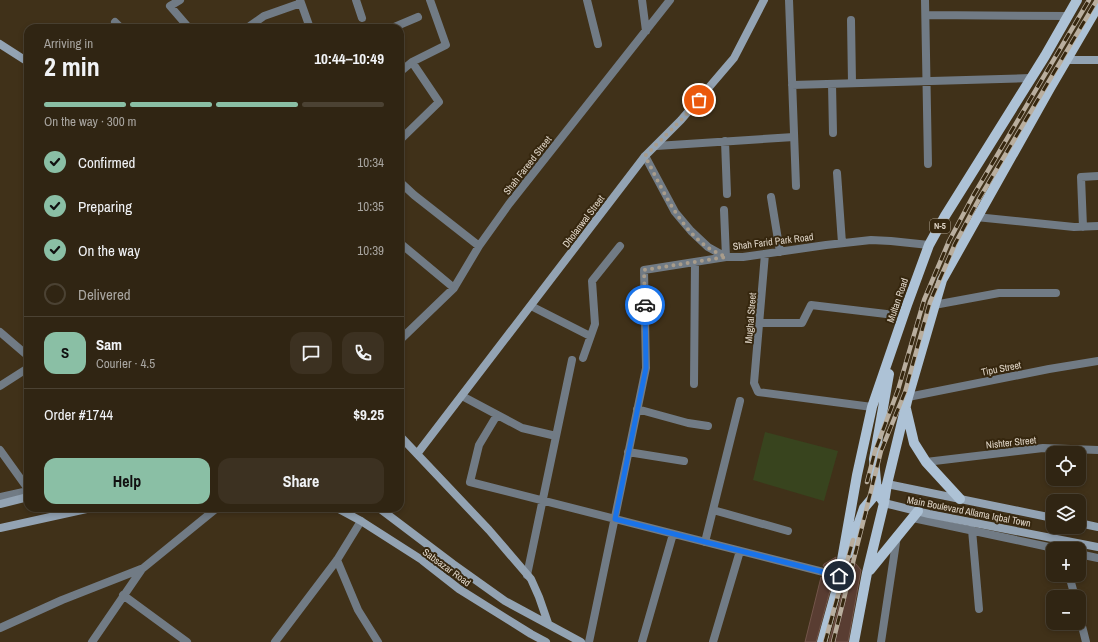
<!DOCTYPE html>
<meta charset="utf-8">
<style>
body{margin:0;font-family:"Archivo Narrow",sans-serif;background:#3c3121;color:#f1f3f6;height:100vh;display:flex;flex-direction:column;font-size:15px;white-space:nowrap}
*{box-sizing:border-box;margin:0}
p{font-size:13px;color:#a8a5a0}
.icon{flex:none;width:22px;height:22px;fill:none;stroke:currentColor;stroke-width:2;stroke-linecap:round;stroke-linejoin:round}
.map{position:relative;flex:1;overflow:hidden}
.panel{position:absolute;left:24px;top:24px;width:380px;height:488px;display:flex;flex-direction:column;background:#302513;border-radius:12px;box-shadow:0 2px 6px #0003,0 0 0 1px #4b4233}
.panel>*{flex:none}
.fabs{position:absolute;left:1046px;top:446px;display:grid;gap:8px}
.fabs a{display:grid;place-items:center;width:40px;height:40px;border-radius:8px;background:#302513;box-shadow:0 2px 6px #0003,0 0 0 1px #4b4233;font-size:20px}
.pin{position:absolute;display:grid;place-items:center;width:34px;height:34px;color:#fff;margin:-17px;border:2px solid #fff;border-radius:50%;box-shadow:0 1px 4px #0007}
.courier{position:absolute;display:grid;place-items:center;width:40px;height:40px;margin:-20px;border:3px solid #1a73e8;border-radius:50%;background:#fff;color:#222;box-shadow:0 1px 5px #0007}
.head em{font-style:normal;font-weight:800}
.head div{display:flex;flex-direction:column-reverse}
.head{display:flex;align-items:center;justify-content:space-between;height:68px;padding:0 20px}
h1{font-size:26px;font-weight:800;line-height:30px}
.bar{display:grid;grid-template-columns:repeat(4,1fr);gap:6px 4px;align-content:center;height:48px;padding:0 20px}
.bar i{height:5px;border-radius:3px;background:#4b4233}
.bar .selected{background:#8abfa5}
.bar p{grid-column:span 4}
.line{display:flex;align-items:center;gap:10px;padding:0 20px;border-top:1px solid #4b4233}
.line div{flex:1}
.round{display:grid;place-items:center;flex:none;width:42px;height:42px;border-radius:12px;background:#3c3121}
ol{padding:0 20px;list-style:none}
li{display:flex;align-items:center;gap:12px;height:44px}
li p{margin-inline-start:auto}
li .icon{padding:4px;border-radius:50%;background:#8abfa5;color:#111;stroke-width:4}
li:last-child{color:#a8a5a0}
li i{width:22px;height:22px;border:2px solid #4b4233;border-radius:50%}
.primary-button{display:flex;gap:8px;margin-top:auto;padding:8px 20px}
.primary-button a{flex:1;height:46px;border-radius:12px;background:#8abfa5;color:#111;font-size:16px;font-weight:800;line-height:46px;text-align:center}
.primary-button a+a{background:#3c3121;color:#f1f3f6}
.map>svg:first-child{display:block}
</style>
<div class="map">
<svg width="1098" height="642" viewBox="0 0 1098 642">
<rect width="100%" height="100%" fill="#403119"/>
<!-- green -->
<path fill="#38441e" d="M 765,432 L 838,451 L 824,501 L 753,480 Z"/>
<!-- building -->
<path fill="#593d32" stroke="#73554a" d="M 836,557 L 834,569 L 823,566 L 824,564 Z
M 848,560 L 850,560 L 856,564 L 861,570 L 848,642 L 829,642 L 843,590 Z
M 821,577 L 832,580 L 831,587 L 816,642 L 805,642 Z"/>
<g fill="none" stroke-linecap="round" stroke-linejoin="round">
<!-- street -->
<path stroke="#717b85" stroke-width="8" d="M 180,0 L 170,6 L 189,28
M 300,0 L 310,28
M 356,0 L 362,18
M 587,0 L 598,44
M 642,0 L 646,31
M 789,0 L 796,186
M 925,0 L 928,164
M 926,15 L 1068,16
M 851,20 L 852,83
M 115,22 L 121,28
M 247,28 L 264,16 L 301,3
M 392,28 L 418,17
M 400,72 L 412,62 L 446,45 L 430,0
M 832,84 L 833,133
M 792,85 L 1031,78
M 400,140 L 439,102 L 412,62
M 725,141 L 727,194
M 656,146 L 794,137
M 645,156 L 675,212 L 691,231 L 708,247 L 726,257 L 743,257 L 826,245 L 871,240 L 891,241 L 929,245
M 837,173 L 842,243
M 400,182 L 414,195 L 479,246
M 771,197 L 780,252
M 976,217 L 1074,227 L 1098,226
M 1083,227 L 1081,177 L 1098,176
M 400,243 L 454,288
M 765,254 L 754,383 L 758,392 L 872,407
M 934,305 L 999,293 L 1056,293
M 531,306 L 590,336
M 760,323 L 802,323 L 811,305 L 903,316
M 0,332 L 28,356
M 400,340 L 454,288 L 479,246 L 509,204 L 670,0
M 583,358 L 595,324 L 592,281 L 620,246
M 694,384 L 695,262
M 0,386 L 28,368
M 462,396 L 522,428 L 556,436
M 908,397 L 1049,369 L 1098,361
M 637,409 L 688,423 L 708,426
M 497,415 L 479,445 L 470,482 L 839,576
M 0,450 L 28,489
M 628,452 L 684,461
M 926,462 L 1043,448 L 1098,450
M 0,497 L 28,491
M 713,510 L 788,531
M 913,518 L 1058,549
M 972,530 L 979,609
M 705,542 L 740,401
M 1079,554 L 1098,558
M 337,560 L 358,610 L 378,642
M 527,575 L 572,360
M 1069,575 L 1075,597
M 123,595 L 187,642
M 1079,614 L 1086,642
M 0,628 L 62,600 L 141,569
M 92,642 L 142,569 L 217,508
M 275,642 L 337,560 L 361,521
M 589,642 L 646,368 L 644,270 L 726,257 L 724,210
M 642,642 L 673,534
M 713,642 L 740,551
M 881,642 L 897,536"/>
<!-- secondary -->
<path stroke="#93a3b3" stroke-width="8" d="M 0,44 L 28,62
M 1066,60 L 1098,60
M 400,436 L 489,530 L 531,579 L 539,597 L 548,623
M 417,454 L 645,156 L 681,120 L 734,58 L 764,0
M 887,484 L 1053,518
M 884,503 L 929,514 L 1098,547
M 0,504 L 28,497
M 337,508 L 361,521 L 422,560 L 459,589 L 531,634 L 546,642
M 379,508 L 453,564 L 505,601 L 581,642
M 1079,523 L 1098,527
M 0,528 L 91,508"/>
<!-- primary -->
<path stroke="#adc2d6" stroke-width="10" d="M 906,409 L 914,443 L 926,462 L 960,499
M 884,503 L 877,492 L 874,459 L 889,374
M 848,554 L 864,508 L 880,489
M 870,570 L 918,511
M 822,642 L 837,588 L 857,475 L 872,407 L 907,305 L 929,245 L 945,216 L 1045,56 L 1077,0
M 854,642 L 867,573 L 884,503 L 887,484 L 908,397 L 942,280 L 1050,88 L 1098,6"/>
<!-- rail casing -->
<g stroke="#b9ae9e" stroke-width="4.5">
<path id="rail" d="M 867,482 L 875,451 L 898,390 L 924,300 L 949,241 L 973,196 L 1089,0
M 825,642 L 853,540
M 833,642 L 881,451 L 905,392 L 930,302 L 955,244 L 979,199 L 1097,0"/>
</g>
<!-- rail -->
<use href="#rail" stroke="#36270f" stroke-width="3" stroke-dasharray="9" stroke-linecap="butt"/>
</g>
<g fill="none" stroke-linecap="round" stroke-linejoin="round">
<!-- done -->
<path stroke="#a89c8b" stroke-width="4" stroke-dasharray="0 7.2" d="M 645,305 L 644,270 L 726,257 C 720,254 713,251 707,247 C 677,225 662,188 645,156 L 681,120 L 699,100"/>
<!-- route -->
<path stroke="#1a73e8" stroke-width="5" d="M 645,305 L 646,368 L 615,519 L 839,576"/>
</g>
<g text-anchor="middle" stroke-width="4" stroke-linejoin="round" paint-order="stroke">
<!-- shield labels -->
<rect fill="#36270f" stroke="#ada290" stroke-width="1" x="930" y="219" width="20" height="14" rx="3"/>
<g font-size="9" font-weight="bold" fill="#e0d6c8">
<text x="940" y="229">N-5</text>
</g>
<!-- street labels -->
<g font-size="10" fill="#e0d6c8" stroke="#36270f">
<text transform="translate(527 165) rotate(-52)" y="4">Shah Fareed Street</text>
<text transform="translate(583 221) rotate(-53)" y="4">Dholanwal Street</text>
<text transform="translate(773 241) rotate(-7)" y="4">Shah Farid Park Road</text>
<text transform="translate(897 300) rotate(-71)" y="4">Multan Road</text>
<text transform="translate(750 318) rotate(-85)" y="4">Mughal Street</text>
<text transform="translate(1001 368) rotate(-11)" y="4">Tipu Street</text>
<text transform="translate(1011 442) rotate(-6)" y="4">Nishter Street</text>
<text transform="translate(969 511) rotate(11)" y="4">Main Boulevard Allama Iqbal Town</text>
<text transform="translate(447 567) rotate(36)" y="4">Sabsazar Road</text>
</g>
</g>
</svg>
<div class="fabs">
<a><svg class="icon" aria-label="locate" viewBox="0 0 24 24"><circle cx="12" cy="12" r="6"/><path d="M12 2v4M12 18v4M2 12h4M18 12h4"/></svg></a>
<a><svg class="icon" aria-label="layers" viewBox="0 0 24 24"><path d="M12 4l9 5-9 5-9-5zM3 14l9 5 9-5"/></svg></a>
<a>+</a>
<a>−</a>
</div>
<div class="pin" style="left:699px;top:100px;background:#ea580c"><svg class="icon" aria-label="bag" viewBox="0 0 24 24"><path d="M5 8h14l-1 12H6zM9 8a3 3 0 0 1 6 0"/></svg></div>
<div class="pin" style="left:839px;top:576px;background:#1f2937"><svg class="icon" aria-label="home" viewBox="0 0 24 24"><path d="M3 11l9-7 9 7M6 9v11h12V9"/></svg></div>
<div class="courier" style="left:645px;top:305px"><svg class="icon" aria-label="car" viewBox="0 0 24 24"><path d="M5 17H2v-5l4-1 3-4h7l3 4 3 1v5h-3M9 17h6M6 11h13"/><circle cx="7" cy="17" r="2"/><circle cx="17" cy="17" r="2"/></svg></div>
<section class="panel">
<div class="head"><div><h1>2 min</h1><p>Arriving in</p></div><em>10:44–10:49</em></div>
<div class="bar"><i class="selected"></i><i class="selected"></i><i class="selected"></i><i></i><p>On the way · 300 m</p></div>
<ol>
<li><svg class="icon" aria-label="check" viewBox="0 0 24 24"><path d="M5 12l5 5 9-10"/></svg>Confirmed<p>10:34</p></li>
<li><svg class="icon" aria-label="check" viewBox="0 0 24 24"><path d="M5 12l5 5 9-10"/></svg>Preparing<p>10:35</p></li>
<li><svg class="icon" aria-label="check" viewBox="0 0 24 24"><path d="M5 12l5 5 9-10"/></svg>On the way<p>10:39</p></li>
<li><i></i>Delivered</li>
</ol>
<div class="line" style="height:72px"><b class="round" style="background:#8abfa5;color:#111">S</b><div><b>Sam</b><p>Courier · 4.5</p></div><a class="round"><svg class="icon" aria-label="chat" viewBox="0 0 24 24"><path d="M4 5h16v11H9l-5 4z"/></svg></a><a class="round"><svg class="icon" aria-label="phone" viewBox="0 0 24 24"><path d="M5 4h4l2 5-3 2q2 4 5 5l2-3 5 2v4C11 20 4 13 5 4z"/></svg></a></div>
<div class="line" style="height:52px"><div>Order #1744</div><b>$9.25</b></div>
<div class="primary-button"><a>Help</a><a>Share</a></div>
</section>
</div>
